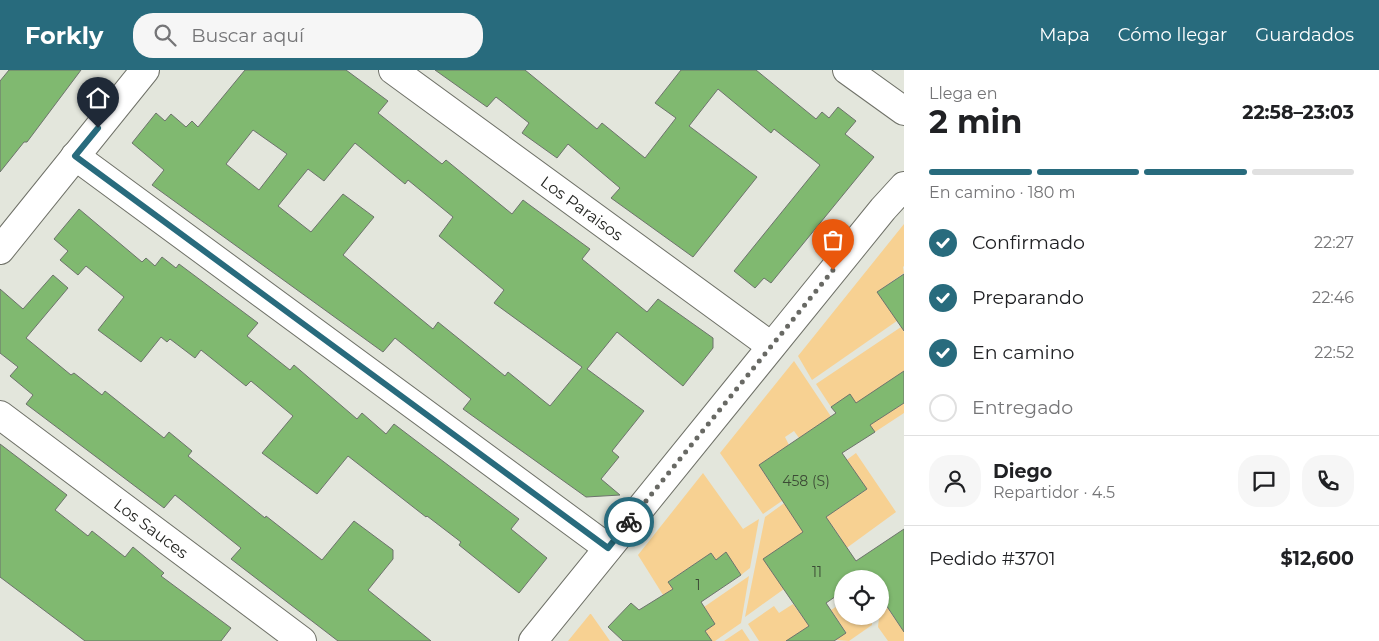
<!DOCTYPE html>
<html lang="es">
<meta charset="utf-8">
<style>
body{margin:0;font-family:Montserrat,sans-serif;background:#f6f6f6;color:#202124;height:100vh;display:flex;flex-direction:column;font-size:19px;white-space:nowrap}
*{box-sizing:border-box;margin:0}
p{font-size:16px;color:#757577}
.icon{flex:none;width:28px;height:28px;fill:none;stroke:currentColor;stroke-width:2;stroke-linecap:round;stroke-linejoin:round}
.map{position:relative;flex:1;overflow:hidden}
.details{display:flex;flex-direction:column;background:#fff;width:475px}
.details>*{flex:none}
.controls{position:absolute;left:834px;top:500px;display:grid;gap:10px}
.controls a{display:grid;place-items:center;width:55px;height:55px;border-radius:50%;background:#fff;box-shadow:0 1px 4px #0004;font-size:25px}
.pin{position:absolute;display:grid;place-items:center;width:42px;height:42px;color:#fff;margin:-51px -21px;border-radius:50% 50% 50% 0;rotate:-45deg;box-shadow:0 0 5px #0007}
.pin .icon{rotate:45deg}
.courier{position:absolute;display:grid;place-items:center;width:50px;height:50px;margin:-25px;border:4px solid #286b7d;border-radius:50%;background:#fff;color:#222;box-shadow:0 1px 6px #0007}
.summary em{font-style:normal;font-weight:700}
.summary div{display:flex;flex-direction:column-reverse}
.summary{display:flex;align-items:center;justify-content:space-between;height:85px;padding:0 25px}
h1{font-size:32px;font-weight:700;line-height:38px}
.bar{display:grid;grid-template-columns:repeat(4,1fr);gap:8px 5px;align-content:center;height:60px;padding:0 25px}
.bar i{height:6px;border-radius:4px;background:#e0e0e0}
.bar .active{background:#286b7d}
.bar p{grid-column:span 4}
.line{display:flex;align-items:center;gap:12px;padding:0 25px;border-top:1px solid #e0e0e0}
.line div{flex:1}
.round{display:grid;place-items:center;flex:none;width:52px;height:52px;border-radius:20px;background:#f6f6f6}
ol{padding:0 25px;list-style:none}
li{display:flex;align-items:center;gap:15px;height:55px}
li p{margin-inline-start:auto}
li .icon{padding:5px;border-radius:50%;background:#286b7d;color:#fff;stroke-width:4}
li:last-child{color:#757577}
li i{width:28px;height:28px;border:2px solid #e0e0e0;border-radius:50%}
header{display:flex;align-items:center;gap:30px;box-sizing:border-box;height:70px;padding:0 25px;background:#286b7d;color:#fff}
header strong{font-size:24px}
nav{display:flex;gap:28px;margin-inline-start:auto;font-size:18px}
.search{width:350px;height:45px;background:#f6f6f6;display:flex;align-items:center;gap:12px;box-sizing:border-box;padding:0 18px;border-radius:20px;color:#757577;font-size:19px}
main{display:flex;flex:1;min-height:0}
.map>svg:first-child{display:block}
</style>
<header>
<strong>Forkly</strong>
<div class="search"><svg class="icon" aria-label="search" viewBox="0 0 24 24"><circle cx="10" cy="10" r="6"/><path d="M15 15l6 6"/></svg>Buscar aquí</div>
<nav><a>Mapa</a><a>Cómo llegar</a><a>Guardados</a></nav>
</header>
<main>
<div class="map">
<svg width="904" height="571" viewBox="0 0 904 571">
<rect width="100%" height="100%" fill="#e3e6dc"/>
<!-- green -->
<path fill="#f7d192" d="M 904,154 L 904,196 L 903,197 L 904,203 L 877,222 L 892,243 L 904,246 L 812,310 L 798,286 Z
M 901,257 L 904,262 L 904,301 L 882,316 L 897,338 L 904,333 L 904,343 L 875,362 L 850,325 L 831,337 L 816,314 Z
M 794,291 L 850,375 L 836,374 L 821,353 L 799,368 L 794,361 L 785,367 L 789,375 L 759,395 L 773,417 L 792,424 L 763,444 L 720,383 Z
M 856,383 L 896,442 L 837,485 L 831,475 L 841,468 L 826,447 L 866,420 L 852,397 L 837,397 Z
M 703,403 L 743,459 L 759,449 L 750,498 L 741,505 L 726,483 L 716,490 L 711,483 L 669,511 L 673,519 L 663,525 L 638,485 Z
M 794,426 L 804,462 L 764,489 L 784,519 L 745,547 L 765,447 Z
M 749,506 L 741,553 L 715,571 L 712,571 L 705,561 L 715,554 L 704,537 Z
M 842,533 L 842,546 L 872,546 L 872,555 L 849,571 L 836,570 L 846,562 L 831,540 Z
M 793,534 L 809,556 L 787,571 L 759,571 L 748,554 L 774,536 L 779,543 Z
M 886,536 L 901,558 L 904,556 L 904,571 L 888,571 L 878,557 L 880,539 Z
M 591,544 L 610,571 L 568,571 L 590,544 Z
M 742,559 L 750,571 L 724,571 Z"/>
<!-- building -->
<path fill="#80b970" stroke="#6d736c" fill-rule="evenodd" d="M 9,0 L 81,0 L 27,72 L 24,72 L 0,102 L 0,11 Z
M 245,0 L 346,0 L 388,31 L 378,43 L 442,94 L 446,90 L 512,144 L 523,130 L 531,136 L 590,179 L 582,189 L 647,242 L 658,229 L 713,268 L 713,278 L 683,316 L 617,262 L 587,299 L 644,341 L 612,381 L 619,387 L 601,409 L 620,425 L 586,427 L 463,339 L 471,329 L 395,268 L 383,282 L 152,115 L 164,100 L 132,73 L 156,43 L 165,51 L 171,44 L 186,57 L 192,51 L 198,57 ZM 253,60 L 287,84 L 259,120 L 226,94 ZM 355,73 L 405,114 L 408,110 L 453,147 L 439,166 L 504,220 L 494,233 L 582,297 L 550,336 L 508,302 L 505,306 L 438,252 L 433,259 L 343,185 L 374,147 L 343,124 L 311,162 L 278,136 L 308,99 L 324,111 Z
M 435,0 L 525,0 L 597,59 L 602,53 L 645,88 L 676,48 L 655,33 L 681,0 L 756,0 L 816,49 L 822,42 L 829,48 L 838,37 L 856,51 L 845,64 L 874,87 L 771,213 L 764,208 L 755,218 L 734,201 L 820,95 L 774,59 L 771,63 L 718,19 L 689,56 L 757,107 L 693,187 L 611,128 L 620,118 L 568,74 L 557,88 L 522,63 L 529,53 L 496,27 L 487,37 Z
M 79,139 L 142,192 L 146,188 L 155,196 L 162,187 L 176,198 L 179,194 L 258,253 L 247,266 L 290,300 L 294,295 L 357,349 L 362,343 L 386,364 L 394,354 L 519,449 L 511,459 L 547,488 L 519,523 L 459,475 L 461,472 L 427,446 L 426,447 L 348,386 L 317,424 L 262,383 L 293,346 L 251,311 L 246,316 L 201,280 L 195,288 L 170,269 L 167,272 L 161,267 L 141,292 L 98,260 L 124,227 L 86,196 L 78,205 L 60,190 L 68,181 L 54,169 Z
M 904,204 L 904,261 L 877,222 Z
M 53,205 L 68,218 L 26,268 L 71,305 L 74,303 L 102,325 L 105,321 L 164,368 L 169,362 L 192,381 L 188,386 L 265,448 L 266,446 L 322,490 L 354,451 L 393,480 L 393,489 L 368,520 L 431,571 L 338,571 L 231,489 L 241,478 L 175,425 L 164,438 L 26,334 L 33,325 L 10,306 L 18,297 L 0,283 L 0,219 L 23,239 Z
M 904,301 L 904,333 L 870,355 L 875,362 L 842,383 L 867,419 L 826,447 L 856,491 L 904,459 L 904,562 L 880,526 L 880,509 L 868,509 L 866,506 L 862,509 L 842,509 L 842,522 L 826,533 L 846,563 L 834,571 L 786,571 L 809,556 L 763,489 L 803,462 L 759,395 L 836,343 L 831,337 L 850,324 L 856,333 Z
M 0,374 L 67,425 L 55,440 L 88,466 L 92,461 L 125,487 L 133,477 L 164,503 L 161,506 L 231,558 L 221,571 L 85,571 L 0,507 Z
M 726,482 L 741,505 L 701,532 L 715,554 L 705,561 L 712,571 L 623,571 L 608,557 L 631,533 L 639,540 L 673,519 L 668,512 L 711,483 L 716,490 Z"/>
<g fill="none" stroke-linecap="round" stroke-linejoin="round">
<!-- minor casing -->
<g stroke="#6f7168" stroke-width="30">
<g id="minor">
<path id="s1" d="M 393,0 L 771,276"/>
<path d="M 847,0 L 904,41"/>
<path d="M 75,86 L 608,478"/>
<path d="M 0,180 L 145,0"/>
<path id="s2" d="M 0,345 L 302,571"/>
<path d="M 533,571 L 883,139 L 904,116"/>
</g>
</g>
<!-- minor -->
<use href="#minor" stroke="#fff" stroke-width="28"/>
</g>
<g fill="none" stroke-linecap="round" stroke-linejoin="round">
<!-- done -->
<path stroke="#686964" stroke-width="5" stroke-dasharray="0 9" d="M 629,452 L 833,200"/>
<!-- route -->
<path stroke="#286b7d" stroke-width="6" d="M 98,58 L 75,86 L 608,478 L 629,452"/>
</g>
<g text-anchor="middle" stroke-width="4.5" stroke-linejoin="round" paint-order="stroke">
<!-- number labels -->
<g font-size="14" fill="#3c4b36">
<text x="806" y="416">458 (S)</text>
<text x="817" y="507">11</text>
<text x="698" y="520">1</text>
</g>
<!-- street labels -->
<g font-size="16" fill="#252623" stroke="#f0f3e9">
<text dy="6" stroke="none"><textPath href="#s1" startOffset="234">Los Paraisos</textPath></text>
<text dy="6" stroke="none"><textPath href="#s2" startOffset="189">Los Sauces</textPath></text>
</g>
</g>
</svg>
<div class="controls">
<a><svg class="icon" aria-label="locate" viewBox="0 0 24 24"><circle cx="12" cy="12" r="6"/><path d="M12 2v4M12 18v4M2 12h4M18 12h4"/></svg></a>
</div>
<div class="pin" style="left:833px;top:200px;background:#ea580c"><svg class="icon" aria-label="bag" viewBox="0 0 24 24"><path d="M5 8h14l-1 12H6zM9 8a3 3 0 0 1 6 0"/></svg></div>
<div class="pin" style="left:98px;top:58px;background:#1f2937"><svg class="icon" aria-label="home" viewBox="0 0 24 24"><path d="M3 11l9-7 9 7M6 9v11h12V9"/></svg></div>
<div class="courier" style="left:629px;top:452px"><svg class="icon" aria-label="bike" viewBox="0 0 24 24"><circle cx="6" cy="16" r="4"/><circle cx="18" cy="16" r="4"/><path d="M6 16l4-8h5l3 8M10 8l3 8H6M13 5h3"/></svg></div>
</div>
<section class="details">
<div class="summary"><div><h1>2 min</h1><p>Llega en</p></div><em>22:58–23:03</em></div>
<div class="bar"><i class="active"></i><i class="active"></i><i class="active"></i><i></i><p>En camino · 180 m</p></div>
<ol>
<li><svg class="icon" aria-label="check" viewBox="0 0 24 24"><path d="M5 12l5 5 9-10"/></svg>Confirmado<p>22:27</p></li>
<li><svg class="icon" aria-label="check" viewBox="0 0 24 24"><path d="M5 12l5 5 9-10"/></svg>Preparando<p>22:46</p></li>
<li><svg class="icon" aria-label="check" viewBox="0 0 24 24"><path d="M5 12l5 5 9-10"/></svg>En camino<p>22:52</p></li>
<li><i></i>Entregado</li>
</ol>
<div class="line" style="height:90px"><a class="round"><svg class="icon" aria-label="person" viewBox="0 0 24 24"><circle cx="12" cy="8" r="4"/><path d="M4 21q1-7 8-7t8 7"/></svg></a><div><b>Diego</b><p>Repartidor · 4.5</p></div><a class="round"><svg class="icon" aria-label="chat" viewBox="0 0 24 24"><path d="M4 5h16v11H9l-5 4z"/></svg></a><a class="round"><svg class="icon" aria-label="phone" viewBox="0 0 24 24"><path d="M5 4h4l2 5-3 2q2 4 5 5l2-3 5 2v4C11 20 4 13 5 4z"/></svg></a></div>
<div class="line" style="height:65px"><div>Pedido #3701</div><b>$12,600</b></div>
</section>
</main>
